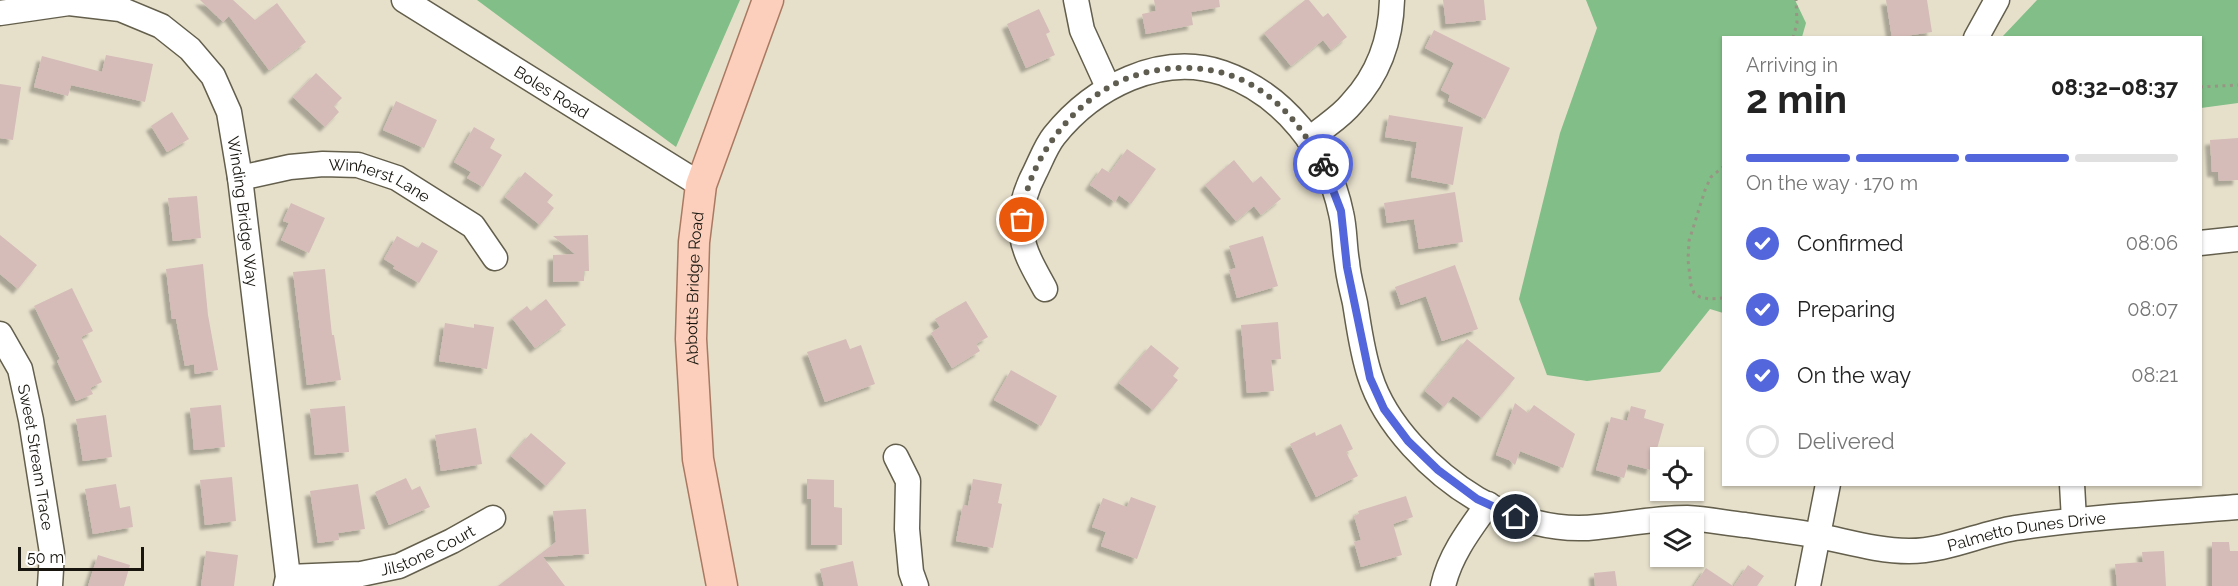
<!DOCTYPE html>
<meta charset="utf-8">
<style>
body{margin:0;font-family:Raleway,sans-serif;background:#f2f2f2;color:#222;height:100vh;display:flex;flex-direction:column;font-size:22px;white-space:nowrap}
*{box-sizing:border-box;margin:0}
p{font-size:20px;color:#767676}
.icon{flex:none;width:33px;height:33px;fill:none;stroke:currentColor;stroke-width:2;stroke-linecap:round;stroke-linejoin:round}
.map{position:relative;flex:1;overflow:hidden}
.side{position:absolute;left:1722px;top:36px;width:480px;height:450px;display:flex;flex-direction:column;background:#fff;border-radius:0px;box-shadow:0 2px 4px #0004}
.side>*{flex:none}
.buttons{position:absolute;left:1650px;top:447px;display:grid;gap:12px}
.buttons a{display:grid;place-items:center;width:54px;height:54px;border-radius:0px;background:#fff;box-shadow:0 2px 4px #0004;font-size:30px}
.scale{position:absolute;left:18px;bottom:15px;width:126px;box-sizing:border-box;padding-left:6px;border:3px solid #17150e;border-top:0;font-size:16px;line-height:21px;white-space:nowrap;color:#17150e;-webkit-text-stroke:4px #fff;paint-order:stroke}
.pin{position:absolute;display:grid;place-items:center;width:51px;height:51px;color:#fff;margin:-26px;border:3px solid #fff;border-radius:50%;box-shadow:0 2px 6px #0007}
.courier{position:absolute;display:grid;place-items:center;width:60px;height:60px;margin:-30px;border:4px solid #5366dc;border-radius:50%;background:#fff;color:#222;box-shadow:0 2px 8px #0007}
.headline em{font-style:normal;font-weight:700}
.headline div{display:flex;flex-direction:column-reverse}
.headline{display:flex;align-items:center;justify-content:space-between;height:102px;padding:0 24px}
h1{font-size:39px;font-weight:700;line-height:45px}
.bar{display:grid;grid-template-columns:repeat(4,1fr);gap:9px 6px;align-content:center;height:72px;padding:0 24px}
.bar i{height:8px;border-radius:4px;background:#e0e0e0}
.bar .selected{background:#5366dc}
.bar p{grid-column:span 4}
ol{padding:0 24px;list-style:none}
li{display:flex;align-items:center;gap:18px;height:66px}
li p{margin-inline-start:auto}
li .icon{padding:6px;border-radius:50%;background:#5366dc;color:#fff;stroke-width:4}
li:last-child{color:#767676}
li i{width:33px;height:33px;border:3px solid #e0e0e0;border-radius:50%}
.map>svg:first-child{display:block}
</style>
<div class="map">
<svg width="2238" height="586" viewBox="0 0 2238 586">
<defs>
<filter id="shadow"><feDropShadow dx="-5" dy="5" stdDeviation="1.5" flood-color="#0004"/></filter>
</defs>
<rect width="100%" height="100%" fill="#e6e0cb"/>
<!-- green -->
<path fill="#82be87" d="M 477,0 L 740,0 L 676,147 Z
M 1586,0 L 1795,0 L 1806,23 L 1802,37 L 1724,38 L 1723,313 L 1710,309 L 1660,372 L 1587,381 L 1547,375 L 1519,299 L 1560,133 L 1597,28 Z
M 2037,0 L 2238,0 L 2238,103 L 2201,108 L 2200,38 L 2002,37 Z"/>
<!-- building -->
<path fill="#d5bcb8" filter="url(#shadow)" d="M 200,0 L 233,0 L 255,20 L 277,3 L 306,42 L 269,70 L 229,16 L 223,22 Z
M 1154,0 L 1219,0 L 1220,7 L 1191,12 L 1193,25 L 1146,34 L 1142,14 L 1156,11 Z
M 1305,0 L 1309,0 L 1323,17 L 1328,13 L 1347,37 L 1331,50 L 1323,40 L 1291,66 L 1264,33 Z
M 1443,0 L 1484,0 L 1486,20 L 1446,24 Z
M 1886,0 L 1927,0 L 1932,32 L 1892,38 Z
M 1039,9 L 1050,32 L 1046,34 L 1055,55 L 1026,68 L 1007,24 Z
M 1434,30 L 1510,68 L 1485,119 L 1448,101 L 1450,95 L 1441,90 L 1454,63 L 1425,48 Z
M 106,55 L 153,64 L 145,102 L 71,85 L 68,96 L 34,87 L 42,56 L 102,72 Z
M 316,73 L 342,98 L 334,106 L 339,112 L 325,127 L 293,97 Z
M 0,84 L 21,87 L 13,140 L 0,138 Z
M 396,101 L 437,120 L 424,148 L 383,130 Z
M 172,112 L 189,139 L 167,152 L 151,126 Z
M 1389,115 L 1463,127 L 1453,185 L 1411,177 L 1417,142 L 1385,137 Z
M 474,127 L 495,139 L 490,148 L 502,155 L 483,187 L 467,178 L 471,172 L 454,162 Z
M 2238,138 L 2238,180 L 2219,181 L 2218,172 L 2212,172 L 2210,140 Z
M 1127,149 L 1156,169 L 1131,204 L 1119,195 L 1115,202 L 1090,185 L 1102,168 L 1110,173 Z
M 1234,160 L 1253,183 L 1261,176 L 1281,199 L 1261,215 L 1254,206 L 1236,221 L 1205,185 Z
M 525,172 L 553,195 L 547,202 L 554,208 L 540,225 L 505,197 Z
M 1455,192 L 1463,242 L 1419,249 L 1414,219 L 1387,223 L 1384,203 Z
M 197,196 L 201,238 L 173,241 L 168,198 Z
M 291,203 L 325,218 L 309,253 L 281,240 L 289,223 L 283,221 Z
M 0,235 L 37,265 L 18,289 L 0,274 Z
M 588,235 L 589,271 L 584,271 L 584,281 L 553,282 L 553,255 L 575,254 L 553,236 Z
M 397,236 L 418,248 L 422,242 L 438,251 L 419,283 L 393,268 L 395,266 L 384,259 Z
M 1263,236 L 1278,286 L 1237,298 L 1229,270 L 1236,268 L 1229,246 Z
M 203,264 L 208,315 L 218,370 L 195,374 L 194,364 L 185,366 L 176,319 L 172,319 L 166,269 Z
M 1455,265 L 1478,329 L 1442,341 L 1426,296 L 1401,305 L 1395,287 Z
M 325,269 L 332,335 L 334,335 L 341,380 L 307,385 L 293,272 Z
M 72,288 L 93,331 L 81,337 L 102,382 L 90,388 L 93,394 L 76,401 L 57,361 L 60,359 L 34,306 Z
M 546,299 L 566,325 L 535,348 L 512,318 L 527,306 L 531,311 Z
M 966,301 L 988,337 L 976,344 L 980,351 L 952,368 L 931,333 L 940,327 L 935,319 Z
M 1278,322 L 1281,359 L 1271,360 L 1274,391 L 1247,393 L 1241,325 Z
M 445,323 L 474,328 L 474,324 L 494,327 L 487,369 L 439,361 Z
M 846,339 L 850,349 L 861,345 L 875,384 L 825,402 L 807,352 Z
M 1467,339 L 1515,378 L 1482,418 L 1453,396 L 1444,407 L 1425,391 Z
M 1151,345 L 1179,368 L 1173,376 L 1178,380 L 1153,410 L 1119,383 Z
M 1011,370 L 1057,396 L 1041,426 L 994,400 Z
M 1515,403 L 1528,413 L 1534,405 L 1575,434 L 1563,468 L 1520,451 L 1515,465 L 1509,460 L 1496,455 Z
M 221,405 L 225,447 L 194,450 L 190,408 Z
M 345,406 L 349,452 L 315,455 L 310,409 Z
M 1631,406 L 1646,410 L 1644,418 L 1664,424 L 1651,470 L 1628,464 L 1624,478 L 1596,470 L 1611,417 L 1627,421 Z
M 106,415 L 112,457 L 83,461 L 76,419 Z
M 1341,424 L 1353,449 L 1346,452 L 1358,476 L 1316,497 L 1290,444 L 1315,432 L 1316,436 Z
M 476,428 L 482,464 L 441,471 L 435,435 Z
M 531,433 L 566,463 L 546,486 L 511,456 Z
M 232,477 L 236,521 L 205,525 L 200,480 Z
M 406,478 L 412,490 L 420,486 L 430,507 L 389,525 L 375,492 Z
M 807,479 L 834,480 L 834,507 L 842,508 L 842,545 L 811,545 L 811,499 L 807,499 Z
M 973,479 L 1002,484 L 998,503 L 1002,504 L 993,548 L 956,541 L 963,505 L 968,506 Z
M 116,484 L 120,508 L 130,506 L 133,527 L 93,534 L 85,489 Z
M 358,484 L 365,529 L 338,533 L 339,540 L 318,543 L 310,491 Z
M 1406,496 L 1413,517 L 1393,524 L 1402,555 L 1361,567 L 1354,542 L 1361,540 L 1354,516 L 1359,514 L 1358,511 Z
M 1131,497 L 1156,506 L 1137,559 L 1101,546 L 1106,532 L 1092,527 L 1103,498 L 1127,507 Z
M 586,509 L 589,554 L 543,557 L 565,586 L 498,586 L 556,542 L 553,511 Z
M 2212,542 L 2229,542 L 2230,551 L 2238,551 L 2238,586 L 2212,586 Z
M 206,551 L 238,555 L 234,586 L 201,586 Z
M 2164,551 L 2166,586 L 2117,586 L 2115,564 L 2143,562 L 2142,552 Z
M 98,555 L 130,565 L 124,586 L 88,586 Z
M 853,561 L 858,586 L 824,586 L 820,569 Z
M 1748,565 L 1764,576 L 1757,586 L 1734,586 Z
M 1706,568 L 1733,586 L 1694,586 Z
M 1615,571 L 1617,586 L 1595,586 L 1594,573 Z"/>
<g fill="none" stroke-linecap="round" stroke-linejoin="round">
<!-- minor casing -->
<g stroke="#635f4c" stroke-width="27">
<g id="minor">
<path id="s1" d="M 404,0 L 701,185"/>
<path d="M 1076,0 L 1082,30 L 1108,87"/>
<path id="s2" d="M 0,13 L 69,3 L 120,9 L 161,26 L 190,49 L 213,76 L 229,112 L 240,178 L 288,577 L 286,586"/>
<path d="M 1976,38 L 1997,0"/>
<path d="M 1309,140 C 1323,127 1340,118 1352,103 C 1379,74 1391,39 1392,0"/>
<path id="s3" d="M 240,178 L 290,167 L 323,164 L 358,165 L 397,178 L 473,226 L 495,258"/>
<path d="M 2200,243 L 2238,239"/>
<path id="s4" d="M 1045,289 C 1036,272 1025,255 1022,236 C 1018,214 1025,191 1035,172 C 1041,160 1046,146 1054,136 C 1093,87 1161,52 1223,73 C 1283,94 1328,150 1341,213 C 1345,229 1344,246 1347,262 C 1348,276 1352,289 1355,303 C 1359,327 1362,352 1370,376 C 1385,425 1433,473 1477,499 C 1512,519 1556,532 1597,527 C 1627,524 1656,518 1687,518 C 1707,519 1726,523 1745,525 C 1770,529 1795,531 1819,536 C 1849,542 1879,551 1909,551 C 1946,551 1979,534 2015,528 C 2089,517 2163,513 2238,507"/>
<path id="s5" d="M 0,334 L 20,369 L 31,420 L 52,553 L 50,586"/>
<path d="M 896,457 L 908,481 L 907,529 L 911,572 L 916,586"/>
<path d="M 2072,484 L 2074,520"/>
<path id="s6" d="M 288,577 L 361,574 L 399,566 L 452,541 L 493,518"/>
<path d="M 1443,586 C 1450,555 1470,529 1488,504"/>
<path d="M 1808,586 L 1828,484"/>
</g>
</g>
<!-- major casing -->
<g stroke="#aa7962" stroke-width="33">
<g id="major">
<path id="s7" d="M 722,586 L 698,459 L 691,339 L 694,242 L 701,185 L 768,0"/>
</g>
</g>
<!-- path -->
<path stroke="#999585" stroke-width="3" stroke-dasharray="3 4.5" stroke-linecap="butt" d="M 1793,38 L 1797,23 L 1796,0
M 2200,87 L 2238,85
M 1724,166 L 1711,177 L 1705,190 L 1689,241 L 1688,260 L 1691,285 L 1694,293 L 1700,297 L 1709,299 L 1724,298"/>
<!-- minor -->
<use href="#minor" stroke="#fff" stroke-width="24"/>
<!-- major -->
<use href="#major" stroke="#fbcfbc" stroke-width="30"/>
</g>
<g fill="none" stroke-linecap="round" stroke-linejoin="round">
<!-- done -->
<path stroke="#5f5c50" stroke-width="6" stroke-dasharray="0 10.8" d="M 1022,220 C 1024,169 1065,112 1109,87 C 1147,65 1202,61 1242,80 C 1280,98 1302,128 1323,164"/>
<!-- route -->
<path stroke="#5366dc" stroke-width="8" d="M 1323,164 L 1341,211 L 1347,267 L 1370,378 L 1384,409 L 1408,441 L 1438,470 L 1477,499 L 1516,517"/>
</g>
<g text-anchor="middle" stroke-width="4.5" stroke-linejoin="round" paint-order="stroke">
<!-- street labels -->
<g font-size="16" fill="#17150e" stroke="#fff">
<text dy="6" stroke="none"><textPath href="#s1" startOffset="174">Boles Road</textPath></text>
<text dy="6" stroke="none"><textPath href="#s3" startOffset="144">Winherst Lane</textPath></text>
<text dy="6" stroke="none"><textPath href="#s2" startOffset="378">Winding Bridge Way</textPath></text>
<text dy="6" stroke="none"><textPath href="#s7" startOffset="300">Abbotts Bridge Road</textPath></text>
<text dy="6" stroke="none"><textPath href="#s5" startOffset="130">Sweet Stream Trace</textPath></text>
<text dy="6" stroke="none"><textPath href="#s4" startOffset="1440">Palmetto Dunes Drive</textPath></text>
<text dy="6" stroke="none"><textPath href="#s6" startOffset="144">Jilstone Court</textPath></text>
</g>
</g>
</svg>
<div class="buttons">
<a><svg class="icon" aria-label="locate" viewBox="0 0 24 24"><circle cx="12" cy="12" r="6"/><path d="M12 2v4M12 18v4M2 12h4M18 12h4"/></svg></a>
<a><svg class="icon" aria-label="layers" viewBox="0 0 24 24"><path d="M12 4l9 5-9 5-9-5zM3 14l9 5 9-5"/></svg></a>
</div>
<div class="scale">50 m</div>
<div class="pin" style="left:1022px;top:220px;background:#ea580c"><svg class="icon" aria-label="bag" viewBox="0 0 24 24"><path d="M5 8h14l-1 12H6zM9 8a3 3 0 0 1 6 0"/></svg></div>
<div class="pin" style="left:1516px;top:517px;background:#1f2937"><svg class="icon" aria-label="home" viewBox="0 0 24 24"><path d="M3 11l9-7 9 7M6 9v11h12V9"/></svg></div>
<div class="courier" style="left:1323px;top:164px"><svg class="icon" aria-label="bike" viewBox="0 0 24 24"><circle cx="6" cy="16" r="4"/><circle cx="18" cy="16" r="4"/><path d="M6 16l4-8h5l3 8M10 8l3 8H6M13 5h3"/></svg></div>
<section class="side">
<div class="headline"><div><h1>2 min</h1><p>Arriving in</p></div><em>08:32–08:37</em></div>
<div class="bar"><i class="selected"></i><i class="selected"></i><i class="selected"></i><i></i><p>On the way · 170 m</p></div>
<ol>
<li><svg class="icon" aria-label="check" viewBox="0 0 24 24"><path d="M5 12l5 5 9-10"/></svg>Confirmed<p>08:06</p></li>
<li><svg class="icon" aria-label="check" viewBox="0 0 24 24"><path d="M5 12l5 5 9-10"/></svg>Preparing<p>08:07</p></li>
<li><svg class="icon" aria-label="check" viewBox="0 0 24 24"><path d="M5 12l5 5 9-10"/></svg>On the way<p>08:21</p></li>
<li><i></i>Delivered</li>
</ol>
</section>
</div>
